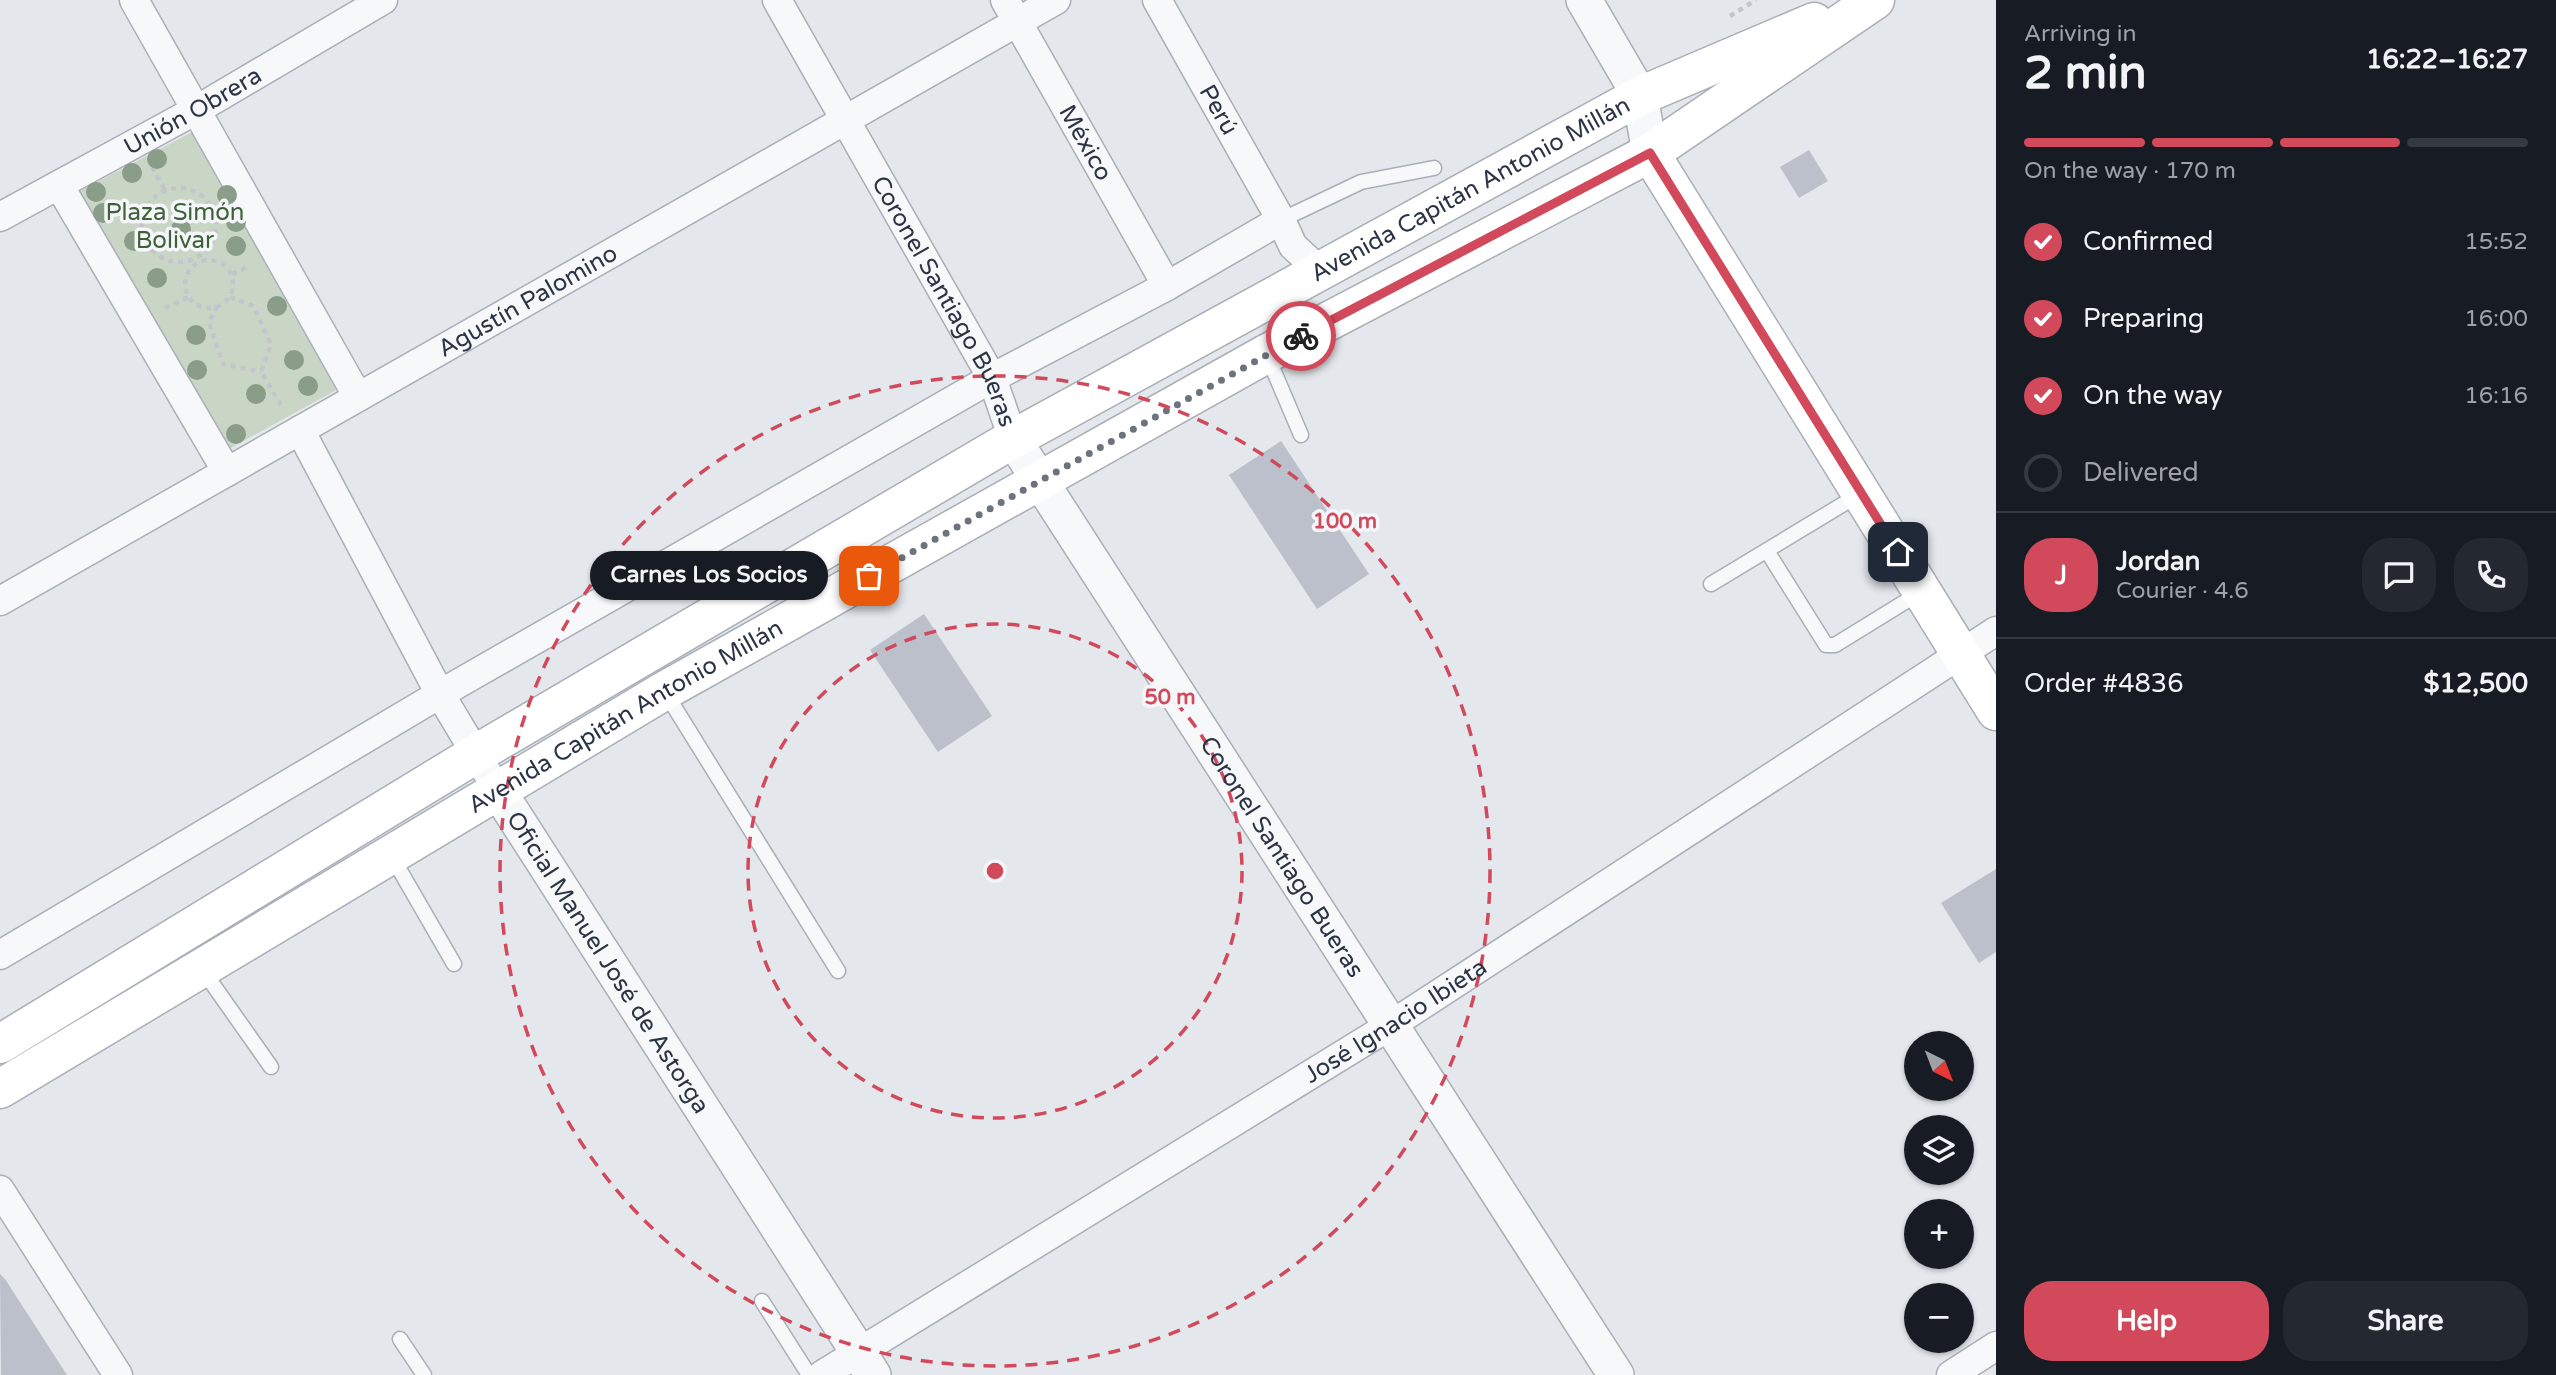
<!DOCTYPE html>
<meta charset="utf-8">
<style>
body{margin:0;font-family:"Varela Round",sans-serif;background:#242831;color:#f1f3f6;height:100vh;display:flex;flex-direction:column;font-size:26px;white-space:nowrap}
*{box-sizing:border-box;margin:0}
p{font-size:23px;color:#9ea1a6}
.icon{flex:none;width:38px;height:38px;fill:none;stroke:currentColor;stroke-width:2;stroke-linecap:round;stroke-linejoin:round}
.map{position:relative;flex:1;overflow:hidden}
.drawer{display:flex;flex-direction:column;background:#171b24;width:560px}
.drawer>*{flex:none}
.needle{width:46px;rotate:138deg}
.buttons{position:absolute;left:1904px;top:1031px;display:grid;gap:14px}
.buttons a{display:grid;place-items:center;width:70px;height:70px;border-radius:50%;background:#171b24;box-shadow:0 2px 5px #0004;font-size:35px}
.pin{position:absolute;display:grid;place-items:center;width:60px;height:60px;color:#fff;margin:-30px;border-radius:14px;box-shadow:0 4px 10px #0006}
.courier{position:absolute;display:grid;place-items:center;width:70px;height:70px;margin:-35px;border:5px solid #d1495b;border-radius:50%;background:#fff;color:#222;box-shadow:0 2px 9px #0007}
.bubble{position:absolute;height:49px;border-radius:24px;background:#171b24;box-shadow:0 2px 5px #0004;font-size:23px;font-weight:700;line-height:49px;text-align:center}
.headline em{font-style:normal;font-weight:700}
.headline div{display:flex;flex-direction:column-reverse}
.headline{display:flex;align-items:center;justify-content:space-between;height:119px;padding:0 28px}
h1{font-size:46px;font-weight:700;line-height:52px}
.bar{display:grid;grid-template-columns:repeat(4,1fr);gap:10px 7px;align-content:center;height:84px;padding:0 28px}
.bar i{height:9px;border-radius:5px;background:#363941}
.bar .current{background:#d1495b}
.bar p{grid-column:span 4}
.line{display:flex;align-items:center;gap:18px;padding:0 28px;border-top:2px solid #363941}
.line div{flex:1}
.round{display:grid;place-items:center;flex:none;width:74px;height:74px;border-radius:28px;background:#242831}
ol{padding:0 28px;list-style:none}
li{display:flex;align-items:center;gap:21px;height:77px}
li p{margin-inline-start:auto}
li .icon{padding:7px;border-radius:50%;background:#d1495b;color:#fff;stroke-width:4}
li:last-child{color:#9ea1a6}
li i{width:38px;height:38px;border:4px solid #363941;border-radius:50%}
.cta{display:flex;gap:14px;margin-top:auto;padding:14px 28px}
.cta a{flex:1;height:80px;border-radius:28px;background:#d1495b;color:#fff;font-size:28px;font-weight:700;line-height:80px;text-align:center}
.cta a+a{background:#242831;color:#f1f3f6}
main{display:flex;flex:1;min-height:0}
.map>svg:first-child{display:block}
</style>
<main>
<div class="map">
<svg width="1996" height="1375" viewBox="0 0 1996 1375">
<rect width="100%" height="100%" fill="#e4e7ec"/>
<!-- green -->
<path fill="#c9d6c5" d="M 200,128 L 338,389 L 227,450 L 78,192 Z"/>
<!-- building -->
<path fill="#bbc0ca" d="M 1809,150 L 1828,181 L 1799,198 L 1780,167 Z
M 1281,441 L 1369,574 L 1317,609 L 1229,475 Z
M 924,614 L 992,716 L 938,752 L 870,650 Z
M 1996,869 L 1996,952 L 1979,963 L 1941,903 Z
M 0,1274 L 5,1279 L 67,1375 L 1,1375 Z"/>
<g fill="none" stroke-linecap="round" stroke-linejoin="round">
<!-- service casing -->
<g stroke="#a9aeb7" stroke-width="17">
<path id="service" d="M 1281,220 L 1361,182 L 1434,168
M 1267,355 L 1301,435
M 1767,551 L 1826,645 L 1835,645 L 1921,592
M 1711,584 L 1860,494
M 665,692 L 838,971
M 391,855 L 454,964
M 202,969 L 271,1067
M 762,1301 L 809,1375
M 400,1339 L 424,1375"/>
</g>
<!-- minor casing -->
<g stroke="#a9aeb7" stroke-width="31">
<g id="minor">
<path d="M 134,0 L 358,397"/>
<path id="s1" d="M 777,0 L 992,378 L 1013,439"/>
<path id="s2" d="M 1005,0 L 1167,286"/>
<path id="s3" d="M 1157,0 L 1281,220 L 1293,246 L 1320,271"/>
<path d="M 59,185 L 227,472"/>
<path id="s4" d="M 0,217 L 198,109 L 383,0"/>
<path d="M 300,430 L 440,694 L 497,789"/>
<path id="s5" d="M 0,601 L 1056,0"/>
<path d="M 0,955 L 440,694 L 992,378 L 1167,286 L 1281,220"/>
<path d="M 0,1190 L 118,1375"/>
<path id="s6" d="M 822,1375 L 1391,1025 L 1996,631"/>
<path d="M 1951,1375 L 1996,1346"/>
</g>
</g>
<!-- tertiary casing -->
<g stroke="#a9aeb7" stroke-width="38">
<g id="tertiary">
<path d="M 1584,0 L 1640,96 L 1650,153"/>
<path id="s7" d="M 1013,439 L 1616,1375"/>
<path id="s8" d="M 497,789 L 873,1375"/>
</g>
</g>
<!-- secondary casing -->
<g stroke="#a9aeb7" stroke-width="41">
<g id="secondary">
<path d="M 1650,153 L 1996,711"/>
<path id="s9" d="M 0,1044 L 476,754 L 1013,439 L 1640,96 L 1814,22"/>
<path id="s10" d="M 0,1089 L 664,691 L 1266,354 L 1650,153 L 1875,0"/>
</g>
</g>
<!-- path -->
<path stroke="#c2c5cb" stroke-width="4.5" stroke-dasharray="5 5" stroke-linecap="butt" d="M 1730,16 L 1756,0
M 152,167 L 165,190
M142 225a37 37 0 1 1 74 0a37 37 0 1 1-74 0Z
M185 284a24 24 0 1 1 48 0a24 24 0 1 1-48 0Z
M 232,274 L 250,266
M 230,297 L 253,306 L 271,344 L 261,372 L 283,408
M 217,306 L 209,323 L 223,364 L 261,372
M 165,308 L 189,297"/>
<!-- service -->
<use href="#service" stroke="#f7f8fa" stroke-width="14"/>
<!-- minor -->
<use href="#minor" stroke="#f7f8fa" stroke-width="28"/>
<!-- tertiary -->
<use href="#tertiary" stroke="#f7f8fa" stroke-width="35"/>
<!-- secondary -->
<use href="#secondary" stroke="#fff" stroke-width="38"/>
</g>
<!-- trees -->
<g fill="#899d89">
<circle cx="157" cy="159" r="10"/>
<circle cx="132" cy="173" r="10"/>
<circle cx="96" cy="192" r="10"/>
<circle cx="227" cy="195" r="10"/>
<circle cx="103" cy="213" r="10"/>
<circle cx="236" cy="222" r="10"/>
<circle cx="181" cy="229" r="10"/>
<circle cx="134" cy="241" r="10"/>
<circle cx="236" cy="246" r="10"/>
<circle cx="157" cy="278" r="10"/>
<circle cx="277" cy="306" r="10"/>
<circle cx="196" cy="335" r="10"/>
<circle cx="294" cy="360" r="10"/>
<circle cx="197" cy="370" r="10"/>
<circle cx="308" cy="386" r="10"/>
<circle cx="256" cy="394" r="10"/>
<circle cx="236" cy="434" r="10"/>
</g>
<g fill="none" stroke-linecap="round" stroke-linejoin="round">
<!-- done -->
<path stroke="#6c737f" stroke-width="7" stroke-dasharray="0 12.6" d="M 869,576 L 1301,336"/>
<!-- route -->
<path stroke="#d1495b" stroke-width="9" d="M 1301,336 L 1650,153 L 1898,552"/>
</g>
<!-- distance rings -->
<g fill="none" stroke="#d1495b" stroke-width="3.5" stroke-dasharray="12 9">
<circle cx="995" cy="871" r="247"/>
<circle cx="995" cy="871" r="495"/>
</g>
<g text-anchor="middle" stroke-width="7" stroke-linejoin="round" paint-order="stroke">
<!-- street labels -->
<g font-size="24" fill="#2b3445" stroke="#f4f6f9">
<text dy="8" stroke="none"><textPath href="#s4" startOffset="220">Unión Obrera</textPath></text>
<text dy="8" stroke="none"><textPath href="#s3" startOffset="126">Perú</textPath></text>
<text dy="8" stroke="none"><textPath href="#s2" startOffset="164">México</textPath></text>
<text dy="8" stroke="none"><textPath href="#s9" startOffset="1701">Avenida Capitán Antonio Millán</textPath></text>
<text dy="8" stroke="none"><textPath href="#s5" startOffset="607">Agustín Palomino</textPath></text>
<text dy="8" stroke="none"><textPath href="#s1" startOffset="345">Coronel Santiago Bueras</textPath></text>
<text dy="8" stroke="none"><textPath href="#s10" startOffset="728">Avenida Capitán Antonio Millán</textPath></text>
<text dy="8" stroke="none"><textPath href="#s7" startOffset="497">Coronel Santiago Bueras</textPath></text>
<text dy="8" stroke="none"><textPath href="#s8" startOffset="206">Oficial Manuel José de Astorga</textPath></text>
<text dy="8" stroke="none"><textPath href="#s6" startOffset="674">José Ignacio Ibieta</textPath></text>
</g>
<!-- park labels -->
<g font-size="24" fill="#3f6138" stroke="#f4f6f9">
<text x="175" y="220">Plaza Simón<tspan x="175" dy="28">Bolivar</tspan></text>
</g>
</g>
<circle cx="995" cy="871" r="10" fill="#d1495b" stroke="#f4f6f9" stroke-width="3.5"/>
<g font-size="21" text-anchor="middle" font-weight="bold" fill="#d1495b" stroke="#f4f6f9" stroke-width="7" stroke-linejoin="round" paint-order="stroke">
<text x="1345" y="528">100 m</text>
<text x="1170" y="704">50 m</text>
</g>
</svg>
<div class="buttons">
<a><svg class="needle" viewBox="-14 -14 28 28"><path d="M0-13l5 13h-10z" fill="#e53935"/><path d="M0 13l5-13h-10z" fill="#9ea1a6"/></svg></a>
<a><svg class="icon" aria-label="layers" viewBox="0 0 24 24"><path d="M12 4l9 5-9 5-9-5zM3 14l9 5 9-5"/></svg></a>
<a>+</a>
<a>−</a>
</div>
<div class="pin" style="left:869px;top:576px;background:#ea580c"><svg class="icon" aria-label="bag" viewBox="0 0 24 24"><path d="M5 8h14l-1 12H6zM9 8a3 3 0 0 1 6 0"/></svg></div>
<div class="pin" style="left:1898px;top:552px;background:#1f2937"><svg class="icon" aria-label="home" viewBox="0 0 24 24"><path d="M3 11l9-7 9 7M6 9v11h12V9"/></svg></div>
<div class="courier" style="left:1301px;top:336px"><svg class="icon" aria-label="bike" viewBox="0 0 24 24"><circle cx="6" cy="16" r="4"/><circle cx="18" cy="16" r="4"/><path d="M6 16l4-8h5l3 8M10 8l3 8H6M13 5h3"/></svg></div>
<div class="bubble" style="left:590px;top:551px;width:238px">Carnes Los Socios</div>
</div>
<section class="drawer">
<div class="headline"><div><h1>2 min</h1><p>Arriving in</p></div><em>16:22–16:27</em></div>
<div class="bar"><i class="current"></i><i class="current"></i><i class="current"></i><i></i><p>On the way · 170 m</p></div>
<ol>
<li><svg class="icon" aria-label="check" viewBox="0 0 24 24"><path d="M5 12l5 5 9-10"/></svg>Confirmed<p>15:52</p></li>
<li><svg class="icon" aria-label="check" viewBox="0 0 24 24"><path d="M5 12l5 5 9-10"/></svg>Preparing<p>16:00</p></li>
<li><svg class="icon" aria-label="check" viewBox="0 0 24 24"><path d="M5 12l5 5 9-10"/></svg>On the way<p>16:16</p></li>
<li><i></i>Delivered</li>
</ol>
<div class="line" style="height:126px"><b class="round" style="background:#d1495b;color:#fff">J</b><div><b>Jordan</b><p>Courier · 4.6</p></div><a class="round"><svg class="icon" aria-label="chat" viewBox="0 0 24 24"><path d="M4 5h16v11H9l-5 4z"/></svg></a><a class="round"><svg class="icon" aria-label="phone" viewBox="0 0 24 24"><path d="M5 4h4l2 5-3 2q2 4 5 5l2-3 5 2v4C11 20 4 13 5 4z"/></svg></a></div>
<div class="line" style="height:91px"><div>Order #4836</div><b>$12,500</b></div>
<div class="cta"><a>Help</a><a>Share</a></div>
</section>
</main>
